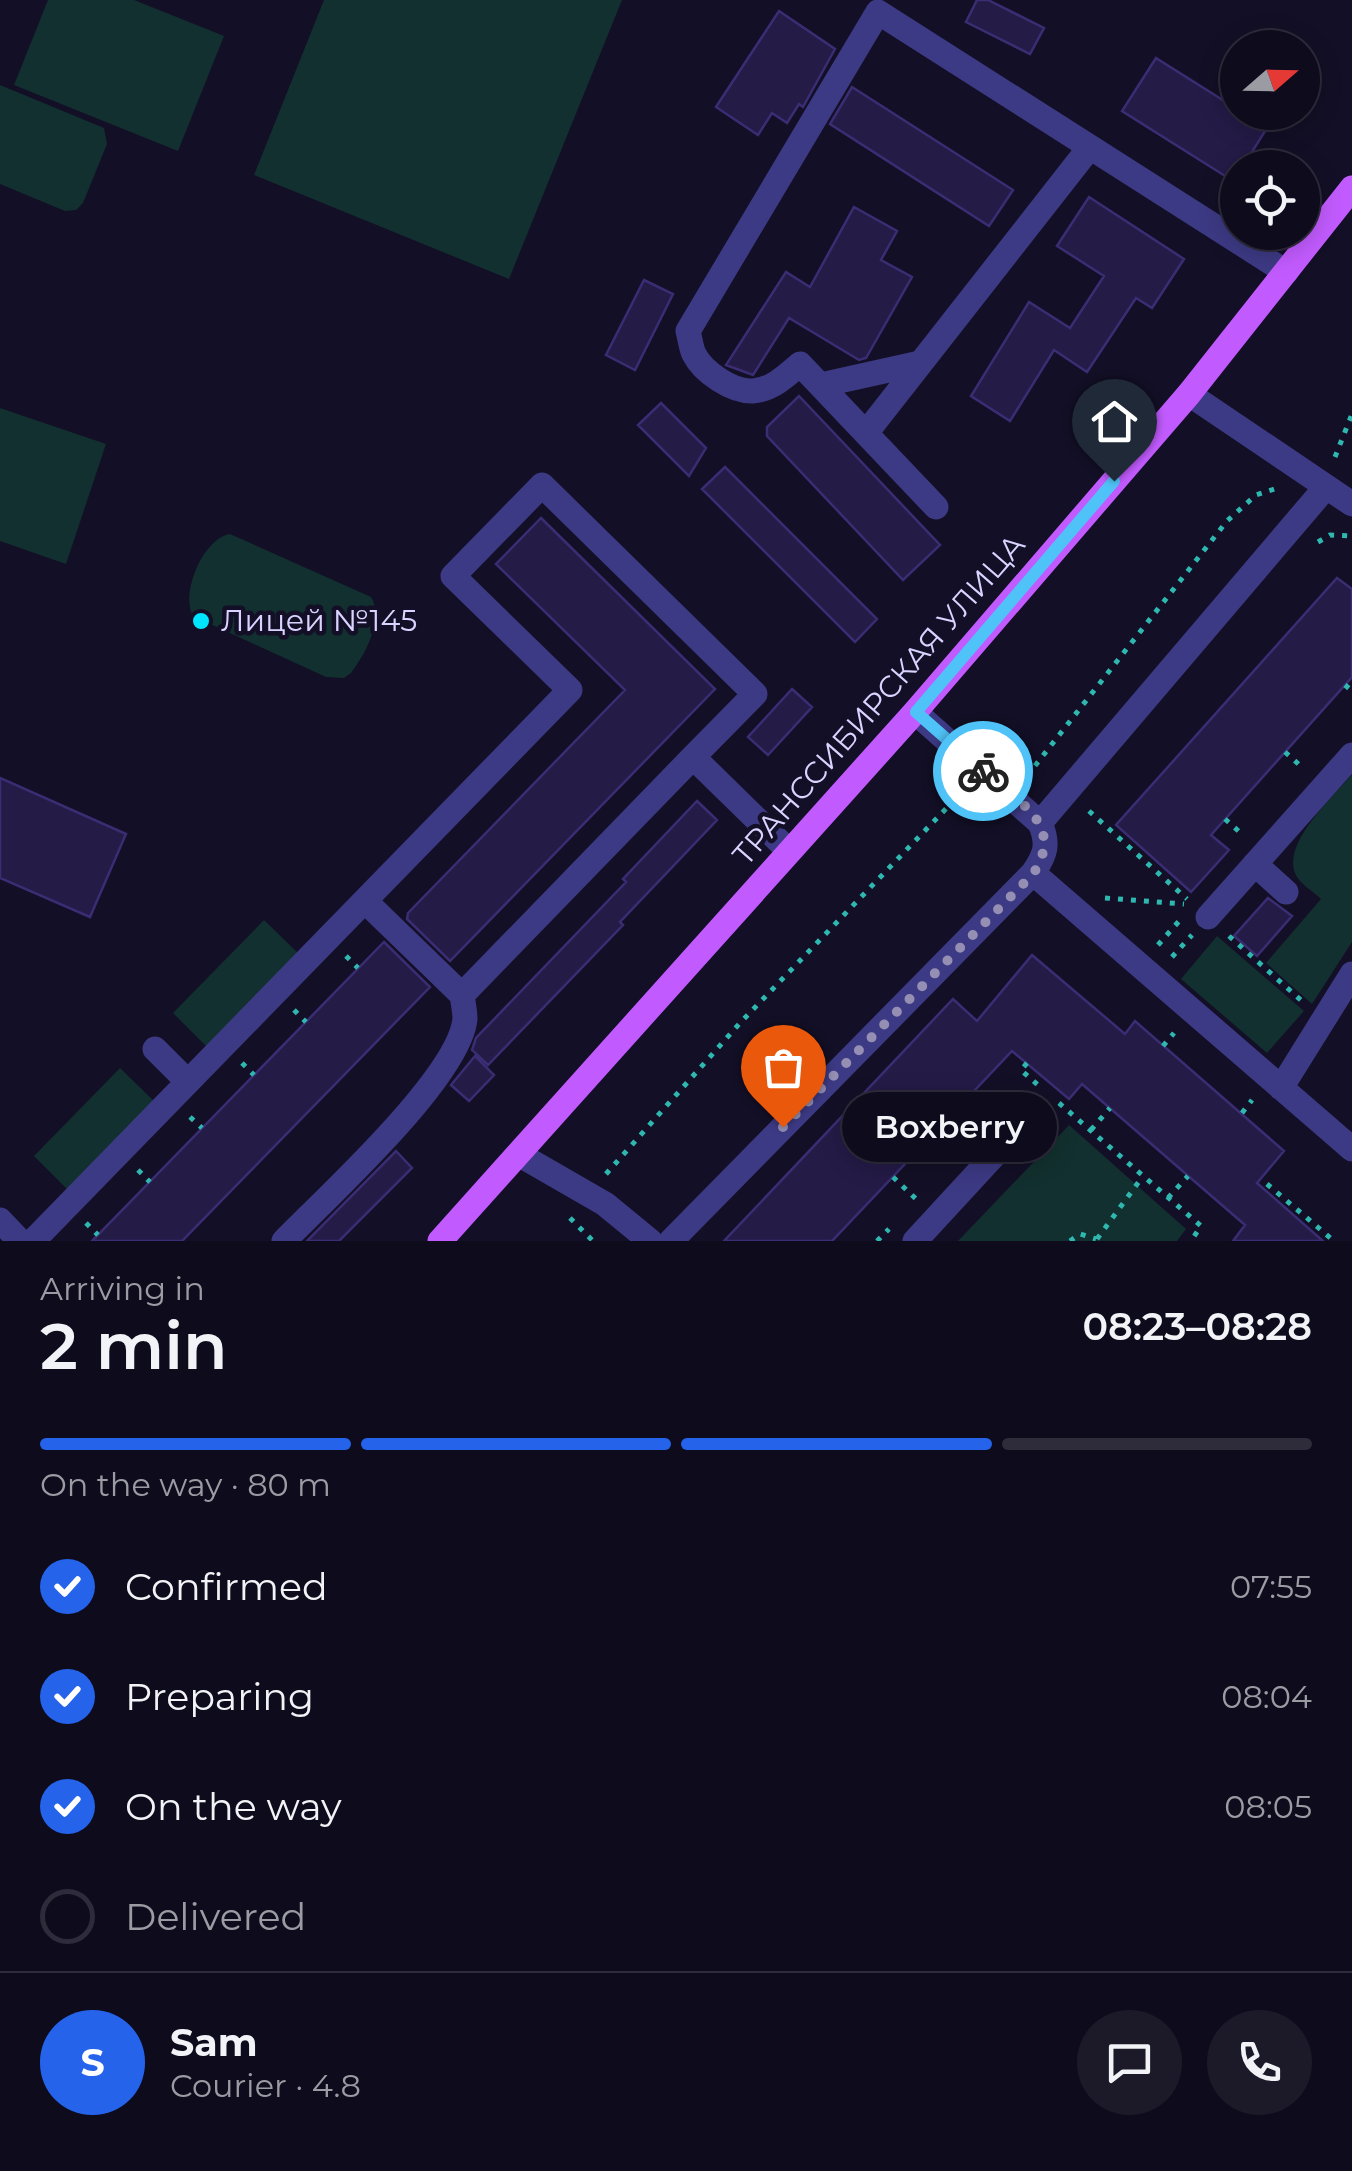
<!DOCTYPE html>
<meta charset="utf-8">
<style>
body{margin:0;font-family:Montserrat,sans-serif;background:#1c1929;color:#f1f3f6;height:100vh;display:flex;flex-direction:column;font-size:38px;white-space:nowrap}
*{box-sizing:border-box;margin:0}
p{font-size:32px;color:#9b9ba3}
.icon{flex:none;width:55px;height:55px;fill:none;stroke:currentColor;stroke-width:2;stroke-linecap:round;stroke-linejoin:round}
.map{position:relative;height:1241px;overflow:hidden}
.details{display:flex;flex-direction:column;background:#0e0b1c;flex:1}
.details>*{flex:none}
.needle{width:65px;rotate:70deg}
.buttons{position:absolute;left:1220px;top:30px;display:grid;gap:20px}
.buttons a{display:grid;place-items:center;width:100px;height:100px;border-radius:50%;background:#0e0b1c;box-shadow:0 5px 25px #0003,0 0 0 2px #2e2b3b;font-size:50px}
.pin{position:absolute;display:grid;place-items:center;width:85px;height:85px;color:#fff;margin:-102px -42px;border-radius:50% 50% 50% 0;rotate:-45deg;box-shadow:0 0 10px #0007}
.pin .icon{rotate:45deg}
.courier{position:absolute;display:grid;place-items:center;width:100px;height:100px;margin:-50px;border:8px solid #4fc3f7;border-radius:50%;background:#fff;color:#222;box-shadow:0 2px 12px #0007}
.bubble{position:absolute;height:70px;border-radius:35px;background:#0e0b1c;box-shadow:0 5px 25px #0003,0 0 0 2px #2e2b3b;font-size:32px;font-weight:600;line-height:70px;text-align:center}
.head em{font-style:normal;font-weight:600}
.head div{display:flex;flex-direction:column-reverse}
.head{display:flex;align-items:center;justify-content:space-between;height:170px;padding:0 40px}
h1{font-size:65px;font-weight:600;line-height:75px}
.bar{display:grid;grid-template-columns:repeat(4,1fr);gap:15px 10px;align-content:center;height:120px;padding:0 40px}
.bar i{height:12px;border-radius:8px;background:#2e2b3b}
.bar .on{background:#2563eb}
.bar p{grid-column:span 4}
.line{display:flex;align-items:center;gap:25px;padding:0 40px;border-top:2px solid #2e2b3b}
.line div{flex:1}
.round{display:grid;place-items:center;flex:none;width:105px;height:105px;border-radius:52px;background:#1c1929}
ol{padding:0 40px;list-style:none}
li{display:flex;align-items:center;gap:30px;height:110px}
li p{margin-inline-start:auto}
li .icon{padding:10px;border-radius:50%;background:#2563eb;color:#fff;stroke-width:4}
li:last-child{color:#9b9ba3}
li i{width:55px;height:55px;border:5px solid #2e2b3b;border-radius:50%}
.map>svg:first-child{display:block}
</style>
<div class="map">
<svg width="1352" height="1241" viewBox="0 0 1352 1241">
<rect width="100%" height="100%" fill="#130f26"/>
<!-- green -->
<path fill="#12302f" d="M 48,0 L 134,0 L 224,36 L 178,151 L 14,85 Z
M 324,0 L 622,0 L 509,279 L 254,175 Z
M 0,85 L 104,128 L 107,144 L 83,203 L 76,210 L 65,211 L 0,184 Z
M 0,408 L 106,444 L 66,564 L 0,541 Z
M 230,534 L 371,597 C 385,618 365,655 351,673 L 344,678 L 326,677 L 193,616 C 180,594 203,538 230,534 Z
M 1352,774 L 1352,942 L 1312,1004 L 1266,963 L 1321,899 C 1314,892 1302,885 1297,877 C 1278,846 1333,797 1352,774 Z
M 264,920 L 299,954 L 208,1048 L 173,1013 Z
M 1217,936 L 1304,1011 L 1267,1053 L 1181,979 Z
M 120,1068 L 155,1102 L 69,1191 L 34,1156 Z
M 1069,1125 L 1186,1229 L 1177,1241 L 958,1241 Z"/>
<!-- building -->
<path fill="#241b47" stroke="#3b2d73" stroke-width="2.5" d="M 977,0 L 988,0 L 1044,28 L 1030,54 L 966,22 Z
M 779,11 L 835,49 L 803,107 L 799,104 L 787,123 L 772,113 L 758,135 L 716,107 Z
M 1156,58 L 1267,128 L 1242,168 L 1238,168 L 1233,181 L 1122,111 Z
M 852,87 L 1013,190 L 989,226 L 830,124 Z
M 1089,197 L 1184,259 L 1152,308 L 1136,298 L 1087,372 L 1054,350 L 1010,421 L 971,396 L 1029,302 L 1070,328 L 1104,276 L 1057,246 Z
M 854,207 L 897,231 L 881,260 L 912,277 L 866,358 L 859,360 L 789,318 L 753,375 L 726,365 L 786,272 L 810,287 Z
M 644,280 L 673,294 L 635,370 L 606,355 Z
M 799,396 L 940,545 L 903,580 L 767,436 L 767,427 Z
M 661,403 L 706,448 L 689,476 L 638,425 Z
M 725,467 L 877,619 L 855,642 L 702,489 Z
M 541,518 L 715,689 L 450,961 L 407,919 L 408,913 L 625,690 L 496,564 Z
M 1337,578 L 1352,589 L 1352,677 L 1211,835 L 1229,850 L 1191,892 L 1116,825 Z
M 792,689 L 812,707 L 768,755 L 748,737 Z
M 0,778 L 126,834 L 90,917 L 0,878 Z
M 697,801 L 717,820 L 620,922 L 623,925 L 488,1065 L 472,1050 L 476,1038 L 626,882 L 623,879 Z
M 1268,898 L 1292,916 L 1257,956 L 1234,936 Z
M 384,942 L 430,987 L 182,1241 L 92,1241 Z
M 1032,955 L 1125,1034 L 1135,1021 L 1284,1151 L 1257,1183 L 1323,1241 L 1233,1241 L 1245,1225 L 1082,1084 L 1069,1099 L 1012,1051 L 832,1241 L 724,1241 L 953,999 L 977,1021 Z
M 475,1056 L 494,1075 L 469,1101 L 451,1085 Z
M 396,1151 L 412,1168 L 339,1241 L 307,1241 Z"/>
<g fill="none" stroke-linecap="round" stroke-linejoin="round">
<!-- path -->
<path stroke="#2fb8b0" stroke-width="5" stroke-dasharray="5 8" stroke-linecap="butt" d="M 1335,457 L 1352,414
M 1318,542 L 1330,535 L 1352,536
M 1345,685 L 1352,691
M 1285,752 L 1304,769
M 1027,776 L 1227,521 L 1256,495 L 1281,487
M 1089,811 L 1187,899
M 1225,819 L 1244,836
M 1105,898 L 1184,904
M 1229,936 L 1303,1002
M 1158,945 L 1180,920
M 346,956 L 358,968
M 1172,957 L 1192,935
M 294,1010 L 306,1022
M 1163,1046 L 1174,1033
M 242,1063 L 254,1075
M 1027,1063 L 1021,1070 L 1039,1086
M 967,1098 L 989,1119
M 1059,1103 L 1201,1226 L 1191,1241
M 1242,1113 L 1252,1100
M 190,1117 L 202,1128
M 1091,1130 L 1110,1108
M 138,1170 L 150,1182
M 606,1174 L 740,1023 L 963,791
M 893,1177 L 916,1199
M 1267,1184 L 1334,1241
M 1168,1198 L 1188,1176
M 570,1218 L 593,1241
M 86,1223 L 98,1235
M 1097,1239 L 1143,1176
M 877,1241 L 889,1229
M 1070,1241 L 1080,1234 L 1096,1239"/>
<!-- minor -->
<path stroke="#3d3a85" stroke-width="25" d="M 821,385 L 920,363
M 1189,394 L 1352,504
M 866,433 L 1090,147
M 936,507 L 800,364 C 787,375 772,390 753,391 C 732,392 703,372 694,354 C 691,348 690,338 688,331 L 878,12 L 1286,272
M 1040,823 L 1326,487
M 1255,864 L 1286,892
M 1033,873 L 1352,1149
M 365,901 L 462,995 L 693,757
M 1208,917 L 1352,755
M 155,1049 L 188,1082
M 1281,1088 L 1352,974
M 520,1155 L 605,1204 L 650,1241
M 0,1220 L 20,1241
M 33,1241 L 570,690 L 453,576 L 542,485 L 755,694 L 693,757 L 789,851
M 284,1241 C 328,1196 459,1077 465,1019 C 465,1012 463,1002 462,995
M 671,1241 L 1033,873 C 1046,854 1049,844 1040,823 L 915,712
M 915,1241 L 1033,1113"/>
<!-- major -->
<path stroke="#c25bff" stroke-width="25" d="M 440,1241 L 915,712 L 1189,394 L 1352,188"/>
</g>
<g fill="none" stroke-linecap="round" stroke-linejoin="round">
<!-- done -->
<path stroke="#948fb3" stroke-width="10" stroke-dasharray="0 18" d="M 783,1127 L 1033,874 C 1066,824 1018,802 983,771"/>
<!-- route -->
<path stroke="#4fc3f7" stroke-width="12" d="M 983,771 L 916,712 L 1114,481"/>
</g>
<!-- markers -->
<circle fill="#00e5ff" stroke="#130f26" stroke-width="4" cx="201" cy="621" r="10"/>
<g text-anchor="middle" stroke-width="9" stroke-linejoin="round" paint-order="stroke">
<!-- poi labels -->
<g font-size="30" fill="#d9d4ff" stroke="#130f26" text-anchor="start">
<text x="221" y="631">Лицей №145</text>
</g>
<!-- street labels -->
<g font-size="30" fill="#d9d4ff" stroke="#130f26">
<text transform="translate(879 700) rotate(-49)" y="10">ТРАНССИБИРСКАЯ УЛИЦА</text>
</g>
</g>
</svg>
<div class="buttons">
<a><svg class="needle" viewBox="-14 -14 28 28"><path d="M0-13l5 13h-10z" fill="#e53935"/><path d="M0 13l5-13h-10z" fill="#9b9ba3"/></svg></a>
<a><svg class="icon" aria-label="locate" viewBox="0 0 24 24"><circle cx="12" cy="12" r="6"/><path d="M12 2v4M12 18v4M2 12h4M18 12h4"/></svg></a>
</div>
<div class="pin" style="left:783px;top:1127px;background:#ea580c"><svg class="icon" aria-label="bag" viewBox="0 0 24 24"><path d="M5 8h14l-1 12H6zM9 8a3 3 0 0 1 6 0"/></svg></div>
<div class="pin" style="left:1114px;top:481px;background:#1f2937"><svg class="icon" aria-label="home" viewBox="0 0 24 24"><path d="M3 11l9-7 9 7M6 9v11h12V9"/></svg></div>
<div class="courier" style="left:983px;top:771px"><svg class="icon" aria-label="bike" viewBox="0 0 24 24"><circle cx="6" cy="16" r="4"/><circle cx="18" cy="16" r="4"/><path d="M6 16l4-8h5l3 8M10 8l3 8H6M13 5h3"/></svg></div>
<div class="bubble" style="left:842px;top:1092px;width:215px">Boxberry</div>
</div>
<section class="details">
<div class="head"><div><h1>2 min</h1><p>Arriving in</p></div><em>08:23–08:28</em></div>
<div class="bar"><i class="on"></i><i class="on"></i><i class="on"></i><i></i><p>On the way · 80 m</p></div>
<ol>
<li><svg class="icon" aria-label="check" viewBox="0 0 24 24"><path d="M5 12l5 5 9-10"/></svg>Confirmed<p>07:55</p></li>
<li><svg class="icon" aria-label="check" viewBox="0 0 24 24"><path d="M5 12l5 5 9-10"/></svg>Preparing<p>08:04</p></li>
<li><svg class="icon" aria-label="check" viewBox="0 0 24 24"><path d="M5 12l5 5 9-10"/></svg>On the way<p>08:05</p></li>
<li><i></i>Delivered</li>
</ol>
<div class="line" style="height:180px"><b class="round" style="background:#2563eb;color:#fff">S</b><div><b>Sam</b><p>Courier · 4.8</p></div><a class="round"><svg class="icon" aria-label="chat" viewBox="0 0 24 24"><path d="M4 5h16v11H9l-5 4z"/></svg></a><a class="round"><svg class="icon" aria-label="phone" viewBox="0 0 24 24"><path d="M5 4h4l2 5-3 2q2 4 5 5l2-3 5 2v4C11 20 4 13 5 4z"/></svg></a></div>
</section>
